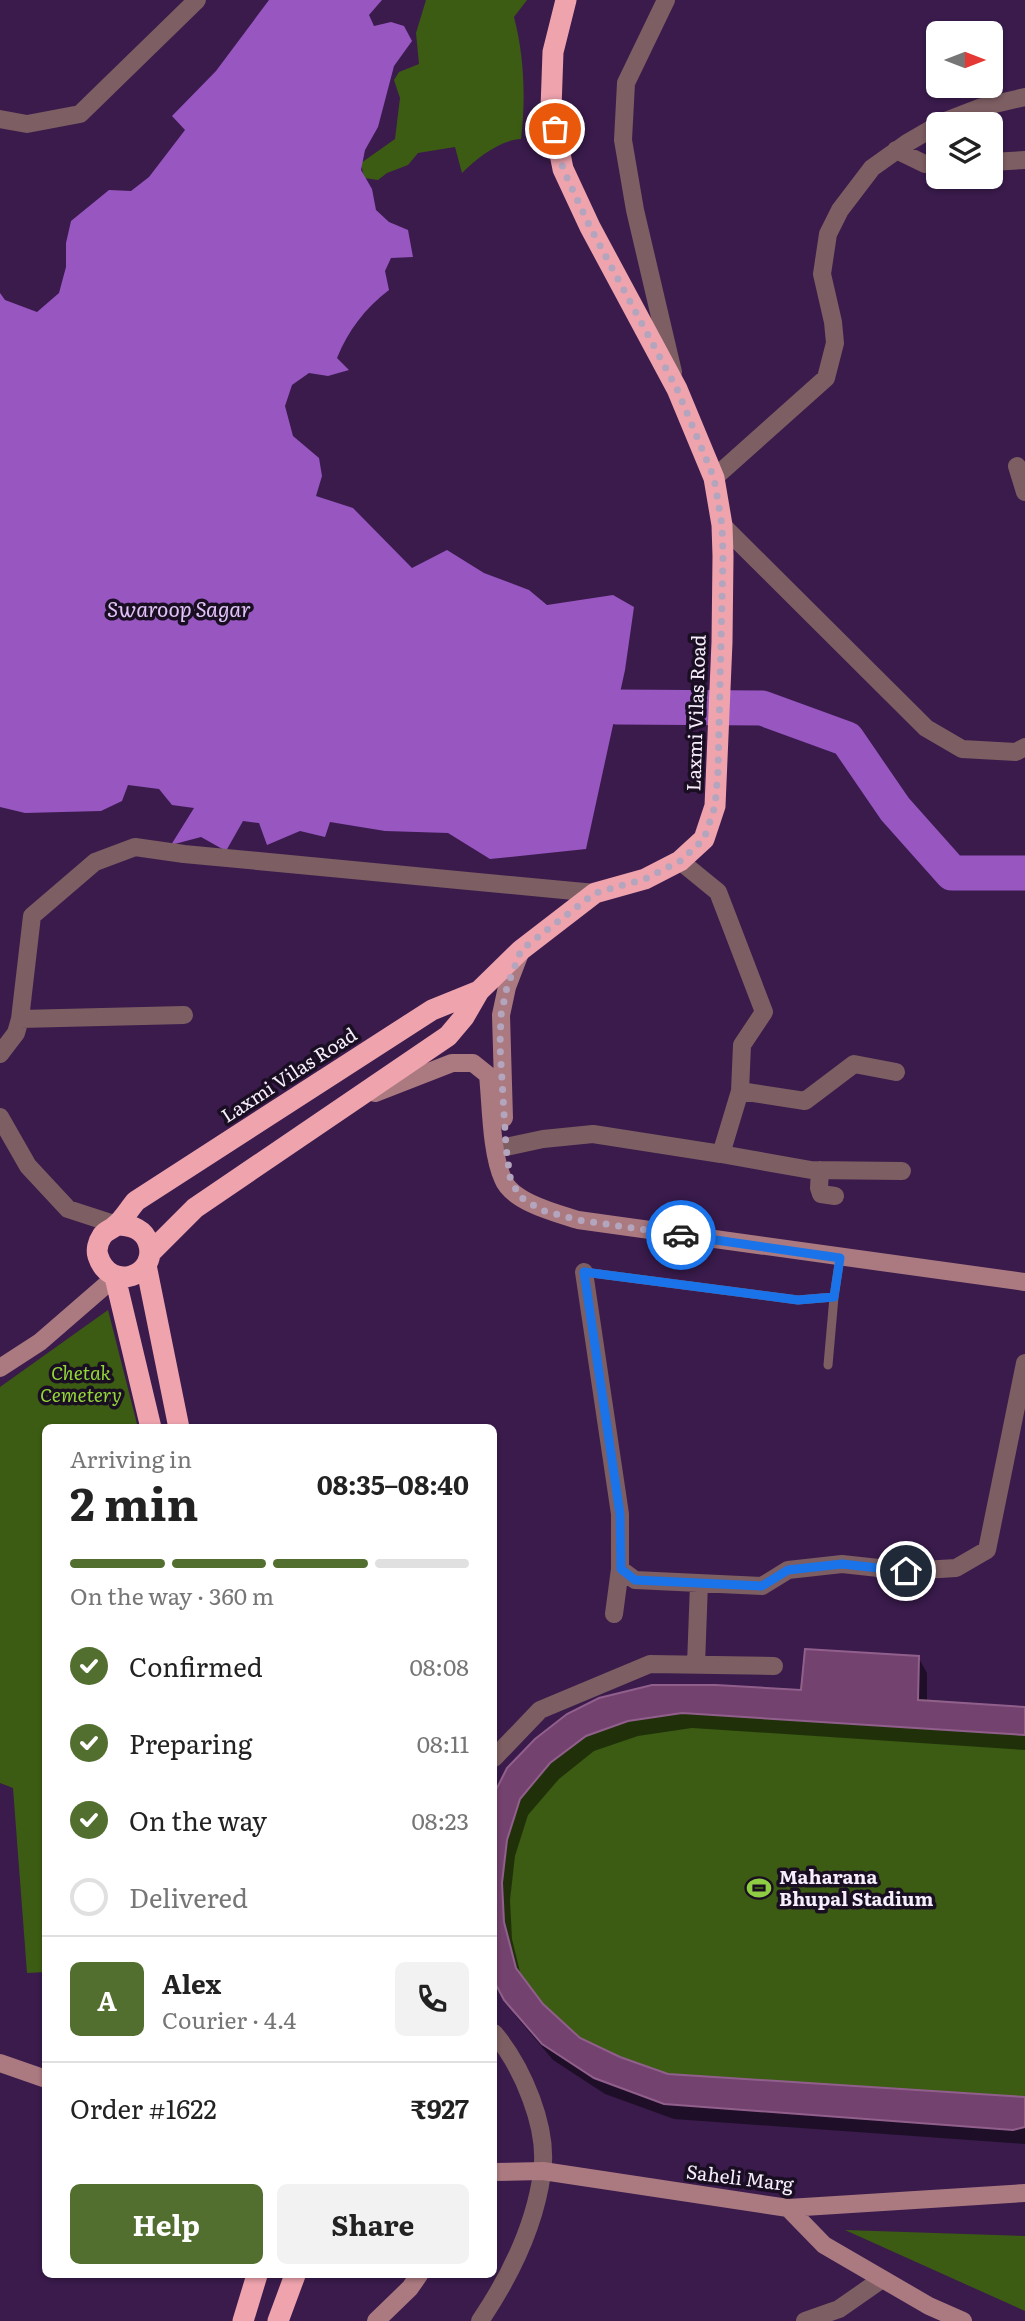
<!DOCTYPE html>
<meta charset="utf-8">
<style>
body{margin:0;font-family:Literata,serif;background:#f2f2f2;color:#222;height:100vh;display:flex;flex-direction:column;font-size:26px;white-space:nowrap}
*{box-sizing:border-box;margin:0}
p{font-size:23px;color:#767676}
.icon{flex:none;width:38px;height:38px;fill:none;stroke:currentColor;stroke-width:2;stroke-linecap:round;stroke-linejoin:round}
.map{position:relative;flex:1;overflow:hidden}
.drawer{position:absolute;left:42px;top:1424px;width:455px;height:854px;display:flex;flex-direction:column;background:#fff;border-radius:10px;box-shadow:0 2px 5px #0004}
.drawer>*{flex:none}
.needle{width:46px;rotate:90deg}
.tools{position:absolute;left:926px;top:21px;display:grid;gap:14px}
.tools a{display:grid;place-items:center;width:77px;height:77px;border-radius:10px;background:#fff;box-shadow:0 2px 5px #0004;font-size:35px}
.pin{position:absolute;display:grid;place-items:center;width:60px;height:60px;color:#fff;margin:-30px;border:4px solid #fff;border-radius:50%;box-shadow:0 2px 7px #0007}
.courier{position:absolute;display:grid;place-items:center;width:70px;height:70px;margin:-35px;border:5px solid #1a73e8;border-radius:50%;background:#fff;color:#222;box-shadow:0 2px 9px #0007}
.head em{font-style:normal;font-weight:700}
.head div{display:flex;flex-direction:column-reverse}
.head{display:flex;align-items:center;justify-content:space-between;height:119px;padding:0 28px}
h1{font-size:46px;font-weight:700;line-height:52px}
.bar{display:grid;grid-template-columns:repeat(4,1fr);gap:10px 7px;align-content:center;height:84px;padding:0 28px}
.bar i{height:9px;border-radius:5px;background:#e0e0e0}
.bar .selected{background:#536f30}
.bar p{grid-column:span 4}
.line{display:flex;align-items:center;gap:18px;padding:0 28px;border-top:2px solid #e0e0e0}
.line div{flex:1}
.round{display:grid;place-items:center;flex:none;width:74px;height:74px;border-radius:10px;background:#f2f2f2}
ol{padding:0 28px;list-style:none}
li{display:flex;align-items:center;gap:21px;height:77px}
li p{margin-inline-start:auto}
li .icon{padding:7px;border-radius:50%;background:#536f30;color:#fff;stroke-width:4}
li:last-child{color:#767676}
li i{width:38px;height:38px;border:4px solid #e0e0e0;border-radius:50%}
.cta{display:flex;gap:14px;margin-top:auto;padding:14px 28px}
.cta a{flex:1;height:80px;border-radius:10px;background:#536f30;color:#fff;font-size:28px;font-weight:700;line-height:80px;text-align:center}
.cta a+a{background:#f2f2f2;color:#222}
.map>svg:first-child{display:block}
</style>
<div class="map">
<svg width="1025" height="2321" viewBox="0 0 1025 2321">
<rect width="100%" height="100%" fill="#3a1b4c"/>
<!-- green -->
<path fill="#3c5c13" d="M 426,0 L 527,0 L 514,17 C 524,55 526,99 521,139 C 500,140 477,158 462,173 L 455,147 L 418,153 L 408,165 L 387,173 L 378,180 L 364,178 L 361,163 L 395,139 L 400,98 L 394,80 L 399,72 L 419,64 L 416,33 Z
M 108,1310 L 138,1428 L 46,1428 L 46,1972 L 27,1973 L 13,1788 L 0,1783 L 0,1387 Z
M 805,1649 L 919,1656 L 919,1699 L 1025,1707 L 1025,2127 L 1013,2130 L 664,2104 L 594,2078 L 542,2044 L 504,2000 L 494,1981 L 494,1794 C 526,1732 582,1697 650,1686 C 662,1684 676,1685 688,1685 C 725,1685 763,1688 800,1690 Z
M 845,2230 L 1025,2236 L 1025,2311 Z"/>
<!-- water -->
<path fill="#9756c0" d="M 269,0 L 382,0 L 369,15 L 374,26 L 391,22 L 404,26 L 412,41 L 394,66 L 378,127 L 365,150 L 361,170 L 372,189 L 376,210 L 389,222 L 408,230 L 413,257 L 391,258 L 385,271 L 389,290 C 365,308 348,331 337,358 L 349,370 L 328,376 L 309,373 L 292,385 L 285,406 L 293,436 L 319,458 L 322,476 L 316,496 L 353,508 L 412,568 L 447,550 L 484,573 L 529,590 L 547,605 L 613,595 L 634,607 L 625,670 L 586,849 L 490,859 L 448,833 L 385,831 L 330,822 L 325,837 L 300,831 L 267,845 L 259,823 L 243,821 L 226,851 L 201,837 L 171,845 L 194,808 L 172,805 L 159,789 L 128,785 L 122,801 L 101,811 L 25,813 L 0,807 L 0,293 L 5,300 L 37,312 L 59,293 L 66,267 L 66,243 L 71,221 L 109,190 L 131,191 L 149,177 L 185,130 L 172,116 L 216,71 Z"/>
<!-- shadow -->
<path fill="#0007" d="M 918,1657 L 927,1673 L 927,1702 L 1025,1709 L 1025,1750 L 692,1728 L 638,1736 L 594,1751 L 559,1779 L 528,1815 L 515,1856 L 510,1900 L 512,1939 L 522,1980 L 541,2005 L 579,2039 L 620,2059 L 668,2076 L 1025,2099 L 1025,2144 L 674,2119 L 605,2094 L 553,2060 L 515,2015 L 494,1978 L 494,1797 L 509,1769 L 568,1716 L 802,1692 Z"/>
<g fill="none" stroke-linecap="round" stroke-linejoin="round">
<!-- river -->
<path stroke="#9756c0" stroke-width="35" d="M 616,707 L 762,708 L 847,739 L 895,809 L 952,873 L 1025,873"/>
</g>
<!-- building -->
<path fill="#73426e" stroke="#915f8c" stroke-width="2" d="M 805,1649 L 919,1656 L 918,1700 L 1025,1707 L 1025,1735 L 682,1713 L 628,1721 L 586,1736 L 550,1763 L 520,1799 L 507,1840 L 502,1883 L 504,1922 L 516,1968 L 543,2004 L 580,2038 L 620,2057 L 668,2074 L 1025,2097 L 1025,2127 L 1013,2130 L 664,2104 L 594,2078 L 542,2044 L 504,2000 L 494,1981 L 494,1794 L 507,1768 L 535,1739 L 567,1714 L 599,1698 L 652,1685 L 716,1685 L 801,1690 Z"/>
<g fill="none" stroke-linecap="round" stroke-linejoin="round">
<!-- lane -->
<path stroke="#7d5e62" stroke-width="9" d="M 584,1272 L 798,1300 L 834,1297 L 840,1257
M 828,1365 L 834,1297"/>
<!-- street -->
<path stroke="#7d5e62" stroke-width="18" d="M 666,0 L 626,83 L 623,140 L 635,210 L 673,372
M 0,119 L 27,124 L 80,114 L 197,0
M 938,124 L 982,107 L 1025,97
M 896,150 L 925,164 L 938,164
M 990,162 L 1025,160
M 1017,466 L 1025,492
M 714,478 L 826,378 L 835,343 L 833,322 L 822,274 L 828,234 L 840,210 L 872,168 L 907,143 L 938,125
M 722,525 L 926,728 L 962,749 L 1016,752 L 1025,747
M 20,1019 L 32,916 L 95,862 L 135,847 L 184,854 L 595,893
M 0,1054 L 16,1033 L 20,1019 L 184,1015
M 740,1091 L 805,1101 L 854,1064 L 896,1072
M 0,1117 L 28,1166 L 68,1209 L 117,1225
M 506,1147 L 543,1139 L 593,1134 L 721,1154 L 740,1091 L 742,1045 L 764,1012 L 718,892 L 680,861
M 721,1154 L 811,1170 L 902,1171
M 820,1170 L 819,1188 L 821,1194 L 835,1196
M 584,1272 L 620,1514 L 620,1569 L 635,1580 L 762,1586 L 788,1570 L 842,1564 L 906,1571 L 956,1568 L 987,1550 L 1025,1363
M 614,1614 L 620,1569
M 696,1665 L 699,1583
M 494,1758 L 540,1710 L 650,1664 L 774,1666
M 480,2321 C 509,2278 535,2225 542,2173 C 549,2128 522,2066 494,2033
M 805,2321 L 839,2309 L 882,2279"/>
<!-- secondary -->
<path stroke="#ab7a80" stroke-width="18" d="M 375,1093 L 452,1063 L 473,1063 L 488,1075 C 491,1104 491,1153 503,1179 C 512,1202 556,1213 578,1220 L 1025,1282
M 504,1118 L 501,1015 L 507,987 L 520,953
M 0,1368 L 40,1342 L 115,1277
M 0,2063 L 46,2079
M 494,2172 L 543,2171 L 788,2208 L 1025,2193
M 788,2208 L 824,2245 L 929,2306 L 963,2321
M 376,2321 L 410,2288 L 419,2275"/>
<!-- highway -->
<path stroke="#eea3ad" stroke-width="21" d="M 117,1225 C 130,1225 143,1228 148,1242 C 160,1275 110,1294 98,1256 C 96,1250 98,1242 102,1236 C 105,1231 111,1230 115,1226 C 123,1220 129,1209 136,1201 L 432,1010 L 479,991 L 521,950 L 595,893 L 645,879 L 680,861 L 704,839 L 715,806 L 722,642 L 723,556 L 722,525 L 714,478 L 677,389 L 590,227 L 563,169 L 551,108 L 553,52 L 566,0
M 150,1253 L 195,1208 L 448,1036 L 464,1017 L 479,991
M 146,1265 L 179,1428
M 115,1277 L 151,1428
M 243,2321 L 257,2275
M 278,2321 L 295,2275"/>
</g>
<g fill="none" stroke-linecap="round" stroke-linejoin="round">
<!-- done -->
<path stroke="#b4a5be" stroke-width="7" stroke-dasharray="0 12.6" d="M 555,129 L 563,169 L 590,227 L 677,389 L 714,478 L 722,525 L 723,556 L 718,772 L 715,806 L 704,839 L 680,861 L 645,879 L 595,893 L 521,950 L 507,987 L 501,1015 L 500,1046 L 506,1147 L 510,1177 L 519,1196 L 541,1210 L 578,1220 L 681,1235"/>
<!-- route -->
<path stroke="#1a73e8" stroke-width="9" d="M 681,1235 L 840,1258 L 834,1297 L 798,1300 L 584,1272 L 620,1514 L 621,1569 L 635,1580 L 762,1586 L 788,1570 L 842,1564 L 906,1571"/>
</g>
<!-- icons -->
<defs>
<g id="stadium-bare" transform="scale(1.89)"><path d="M0-5a6.5 5 0 1 0 0 10a6.5 5 0 1 0 0-10ZM-3.5-1.8h7v3.6h-7Z" fill="#8fcd42" stroke="#1a0e23" stroke-width="2.5" paint-order="stroke"/></g>
</defs>
<g fill-rule="evenodd">
<use href="#stadium-bare" x="759" y="1888"/>
</g>
<g text-anchor="middle" stroke-width="7" stroke-linejoin="round" paint-order="stroke">
<!-- street labels -->
<g font-size="19" fill="#f6effb" stroke="#1a0e23">
<text transform="translate(696 713) rotate(-88)" y="7">Laxmi Vilas Road</text>
<text transform="translate(289 1075) rotate(-33)" y="7">Laxmi Vilas Road</text>
<text transform="translate(740 2178) rotate(7)" y="7">Saheli Marg</text>
</g>
<!-- park labels -->
<g font-size="19" font-style="italic" fill="#92d737" stroke="#1a0e23">
<text x="81" y="1380">Chetak<tspan x="81" dy="22">Cemetery</tspan></text>
</g>
<!-- poi labels -->
<g font-size="19" font-weight="bold" fill="#f6effb" stroke="#1a0e23" text-anchor="start">
<text x="779" y="1884">Maharana<tspan x="779" dy="22">Bhupal Stadium</tspan></text>
</g>
<!-- water labels -->
<g font-size="21" font-style="italic" fill="#e1c3f7" stroke="#1a0e23">
<text x="179" y="617">Swaroop Sagar</text>
</g>
</g>
</svg>
<div class="tools">
<a><svg class="needle" viewBox="-14 -14 28 28"><path d="M0-13l5 13h-10z" fill="#e53935"/><path d="M0 13l5-13h-10z" fill="#767676"/></svg></a>
<a><svg class="icon" aria-label="layers" viewBox="0 0 24 24"><path d="M12 4l9 5-9 5-9-5zM3 14l9 5 9-5"/></svg></a>
</div>
<div class="pin" style="left:555px;top:129px;background:#ea580c"><svg class="icon" aria-label="bag" viewBox="0 0 24 24"><path d="M5 8h14l-1 12H6zM9 8a3 3 0 0 1 6 0"/></svg></div>
<div class="pin" style="left:906px;top:1571px;background:#1f2937"><svg class="icon" aria-label="home" viewBox="0 0 24 24"><path d="M3 11l9-7 9 7M6 9v11h12V9"/></svg></div>
<div class="courier" style="left:681px;top:1235px"><svg class="icon" aria-label="car" viewBox="0 0 24 24"><path d="M5 17H2v-5l4-1 3-4h7l3 4 3 1v5h-3M9 17h6M6 11h13"/><circle cx="7" cy="17" r="2"/><circle cx="17" cy="17" r="2"/></svg></div>
<section class="drawer">
<div class="head"><div><h1>2 min</h1><p>Arriving in</p></div><em>08:35–08:40</em></div>
<div class="bar"><i class="selected"></i><i class="selected"></i><i class="selected"></i><i></i><p>On the way · 360 m</p></div>
<ol>
<li><svg class="icon" aria-label="check" viewBox="0 0 24 24"><path d="M5 12l5 5 9-10"/></svg>Confirmed<p>08:08</p></li>
<li><svg class="icon" aria-label="check" viewBox="0 0 24 24"><path d="M5 12l5 5 9-10"/></svg>Preparing<p>08:11</p></li>
<li><svg class="icon" aria-label="check" viewBox="0 0 24 24"><path d="M5 12l5 5 9-10"/></svg>On the way<p>08:23</p></li>
<li><i></i>Delivered</li>
</ol>
<div class="line" style="height:126px"><b class="round" style="background:#536f30;color:#fff">A</b><div><b>Alex</b><p>Courier · 4.4</p></div><a class="round"><svg class="icon" aria-label="phone" viewBox="0 0 24 24"><path d="M5 4h4l2 5-3 2q2 4 5 5l2-3 5 2v4C11 20 4 13 5 4z"/></svg></a></div>
<div class="line" style="height:91px"><div>Order #1622</div><b>₹927</b></div>
<div class="cta"><a>Help</a><a>Share</a></div>
</section>
</div>
